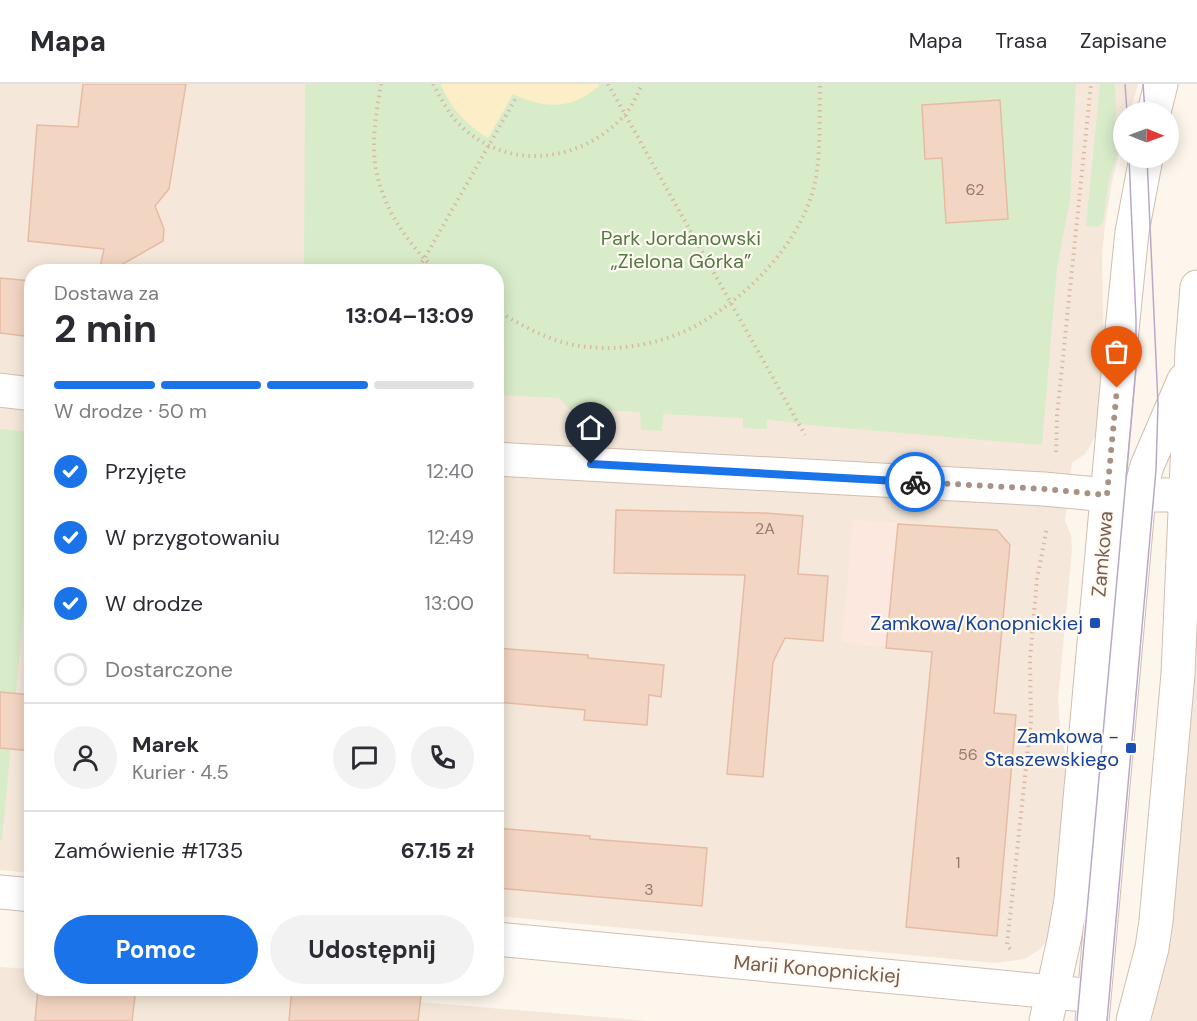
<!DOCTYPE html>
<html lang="pl">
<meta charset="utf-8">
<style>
body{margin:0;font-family:"DM Sans",sans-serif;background:#f2f2f3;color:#2b2b33;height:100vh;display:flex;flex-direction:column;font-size:22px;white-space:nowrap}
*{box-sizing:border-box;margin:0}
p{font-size:20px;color:#7c7c81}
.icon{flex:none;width:33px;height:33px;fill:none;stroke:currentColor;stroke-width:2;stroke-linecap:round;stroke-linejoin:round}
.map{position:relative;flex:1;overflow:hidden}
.details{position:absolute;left:24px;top:180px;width:480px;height:732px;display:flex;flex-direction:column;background:#fff;border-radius:24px;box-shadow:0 3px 15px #0003}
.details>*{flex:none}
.needle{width:39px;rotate:91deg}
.tools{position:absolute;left:1113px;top:18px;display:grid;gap:12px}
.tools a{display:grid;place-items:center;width:66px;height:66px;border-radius:50%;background:#fff;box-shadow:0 3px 15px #0003;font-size:30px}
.pin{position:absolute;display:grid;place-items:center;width:51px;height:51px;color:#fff;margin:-62px -26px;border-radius:50% 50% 50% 0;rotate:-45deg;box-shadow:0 0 6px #0007}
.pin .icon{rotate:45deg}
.courier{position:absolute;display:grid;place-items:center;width:60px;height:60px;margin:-30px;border:4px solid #1a73e8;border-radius:50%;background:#fff;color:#222;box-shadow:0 2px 8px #0007}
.headline em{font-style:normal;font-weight:700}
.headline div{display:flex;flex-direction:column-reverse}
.headline{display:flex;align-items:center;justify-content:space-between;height:102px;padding:0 30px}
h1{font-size:39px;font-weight:700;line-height:45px}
.bar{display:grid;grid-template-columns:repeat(4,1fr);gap:9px 6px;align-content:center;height:72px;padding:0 30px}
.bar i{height:8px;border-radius:4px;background:#e1e1e2}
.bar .selected{background:#1a73e8}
.bar p{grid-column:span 4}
.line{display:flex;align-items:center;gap:15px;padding:0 30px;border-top:2px solid #e1e1e2}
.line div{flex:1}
.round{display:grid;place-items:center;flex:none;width:63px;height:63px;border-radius:32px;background:#f2f2f3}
ol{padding:0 30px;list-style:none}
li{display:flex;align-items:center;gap:18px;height:66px}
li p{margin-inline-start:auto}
li .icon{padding:6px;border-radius:50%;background:#1a73e8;color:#fff;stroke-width:4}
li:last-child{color:#7c7c81}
li i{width:33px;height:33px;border:3px solid #e1e1e2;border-radius:50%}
.action{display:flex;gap:12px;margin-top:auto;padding:12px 30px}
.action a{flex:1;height:69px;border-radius:36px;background:#1a73e8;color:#fff;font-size:24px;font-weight:700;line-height:69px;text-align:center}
.action a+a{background:#f2f2f3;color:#2b2b33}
header{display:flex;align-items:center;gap:36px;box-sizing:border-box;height:84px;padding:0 30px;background:#fff;border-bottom:2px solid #e1e1e2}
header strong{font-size:28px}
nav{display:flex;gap:33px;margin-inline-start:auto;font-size:21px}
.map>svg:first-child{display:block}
</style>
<header>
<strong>Mapa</strong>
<nav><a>Mapa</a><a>Trasa</a><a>Zapisane</a></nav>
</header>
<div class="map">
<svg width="1197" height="937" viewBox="0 0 1197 937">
<rect width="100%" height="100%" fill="#fdf6ec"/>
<!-- residential -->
<path fill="#f5e8da" d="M 0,0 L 1138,0 L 1130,28 L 1124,28 L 1123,55 L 1112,98 L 1105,141 L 1102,172 L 1104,281 L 1099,340 L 1095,353 L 1085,370 L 1072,379 L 1065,437 L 1071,451 L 1072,466 L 1058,616 L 1060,640 L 1067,681 L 1068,709 L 1051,850 L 1046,858 L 1040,865 L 1025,875 L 994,879 L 497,832 L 496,188 L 32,188 L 31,789 L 0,786 Z
M 1197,472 L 1197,937 L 1152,937 L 1156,905 Z
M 0,883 L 31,885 L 32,904 L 262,905 L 650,937 L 0,937 Z"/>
<!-- commercial -->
<path fill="#fde8e0" d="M 853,436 L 997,446 L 1014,465 L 1009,469 L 999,575 L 842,558 Z"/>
<!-- green -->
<path fill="#d8ecc9" d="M 305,0 L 1076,0 L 1070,116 L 1057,184 L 1042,361 L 808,341 L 767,335 L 767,345 L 743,344 L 743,334 L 663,330 L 662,347 L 641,346 L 640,328 L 600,326 L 599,337 L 581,337 L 559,314 L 497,311 L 496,188 L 304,188 Z
M 1100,0 L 1115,0 L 1118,67 L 1109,97 L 1103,138 L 1098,143 L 1086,142 Z
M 0,345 L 32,348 L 31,448 L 2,756 L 0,756 Z"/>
<!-- sand -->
<path fill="#fcefc7" d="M 441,0 L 598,0 L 599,2 C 571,26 545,25 513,10 L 488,54 C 467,41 450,24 441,0 Z"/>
<!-- building -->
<path fill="#f3d5c3" stroke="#e6bba3" stroke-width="1.5" d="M 83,0 L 186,0 L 169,105 L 155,122 L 164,145 L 163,157 L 109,188 L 99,188 L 104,165 L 28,157 L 37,41 L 78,43 Z
M 1000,16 L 1008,135 L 946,139 L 942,74 L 925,75 L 922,21 Z
M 0,194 L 32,197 L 32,253 L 0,249 Z
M 616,426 L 765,429 L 803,432 L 798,490 L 828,492 L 823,557 L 785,554 L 773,578 L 763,693 L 727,690 L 745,491 L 614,489 Z
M 898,440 L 997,446 L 1010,461 L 994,629 L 1016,631 L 997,852 L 906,843 L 932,568 L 886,564 Z
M 496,564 L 588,571 L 588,574 L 664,581 L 661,613 L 649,611 L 647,641 L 584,636 L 585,626 L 496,618 Z
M 0,608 L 32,611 L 32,667 L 0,664 Z
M 496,744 L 590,752 L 590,755 L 707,764 L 702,822 L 496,804 Z
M 38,904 L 136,904 L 132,937 L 35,937 Z
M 292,904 L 422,904 L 418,937 L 289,937 Z"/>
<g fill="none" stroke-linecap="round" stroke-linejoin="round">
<!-- minor casing -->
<g stroke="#d1beb0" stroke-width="35">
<path id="minor" d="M 1154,28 L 1161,0
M 0,306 L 32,310
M 496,375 L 1044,405 L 1107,411 L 1197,411
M 0,808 L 32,811
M 496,855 L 1074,910
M 1046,937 L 1064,856 L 1071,816 L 1122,246 L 1132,148 L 1146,74
M 1092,937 L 1139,411 L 1147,382 L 1184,296
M 1133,937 L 1152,864 L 1156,837 L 1178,590 L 1192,265 L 1197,203"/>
</g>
<!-- path -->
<path stroke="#d9b8a5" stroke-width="4" stroke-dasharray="1.5 4.5" stroke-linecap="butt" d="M 381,0 C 378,19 374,40 374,60 C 373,110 402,155 438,188
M 433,0 C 440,12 446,25 455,36 C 502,88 578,81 624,32 C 632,23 637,11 642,0
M 608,0 L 805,351
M 415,188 L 424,175 L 517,12
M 496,226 C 524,243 556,261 589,263 C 624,267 668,258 699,240 C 747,212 793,166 811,113 C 822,83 819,33 820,0
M 1056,368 L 1057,332 L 1091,0
M 1010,865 L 1007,861 L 1031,637 L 1030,575 L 1037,495 L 1047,443"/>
<!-- minor -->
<use href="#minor" stroke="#fff" stroke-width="33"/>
<!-- tram -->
<path stroke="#b9a8c9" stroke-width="1.5" d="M 1125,0 L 1127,28
M 1143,0 L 1145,28
M 1077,937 L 1136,285 L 1136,235 L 1129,74
M 1107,937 L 1156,386 L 1158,320 L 1147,74"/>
</g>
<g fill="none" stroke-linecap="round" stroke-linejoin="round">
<!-- done -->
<path stroke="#a89285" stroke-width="6" stroke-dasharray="0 10.8" d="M 915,398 L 1044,405 L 1107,411 L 1117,304"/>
<!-- route -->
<path stroke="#1a73e8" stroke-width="8" d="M 591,380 L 915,398"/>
</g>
<!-- markers -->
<g fill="#1a4fb4" stroke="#fffaf3" stroke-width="2">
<rect x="1089" y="533" width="12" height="12" rx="3"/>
<rect x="1125" y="658" width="12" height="12" rx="3"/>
</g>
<g text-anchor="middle" stroke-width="4.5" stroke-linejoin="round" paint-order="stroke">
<!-- number labels -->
<g font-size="16" fill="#987a6a">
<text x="975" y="111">62</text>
<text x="765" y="450">2A</text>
<text x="968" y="676">56</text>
<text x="958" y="784">1</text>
<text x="649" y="811">3</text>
</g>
<!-- park labels -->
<g font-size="20" fill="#537a41" stroke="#fffaf3">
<text x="681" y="161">Park Jordanowski<tspan x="681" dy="23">„Zielona Górka”</tspan></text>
</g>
<!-- street labels -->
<g font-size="20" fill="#7a5c4d" stroke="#fffaf3">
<text transform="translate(1102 470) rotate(-85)" y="7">Zamkowa</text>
<text transform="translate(817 885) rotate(5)" y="7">Marii Konopnickiej</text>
</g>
<!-- transit labels -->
<g font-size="20" fill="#164399" stroke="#fffaf3" text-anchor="end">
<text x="1083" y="546">Zamkowa/Konopnickiej</text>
<text x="1119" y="659">Zamkowa -<tspan x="1119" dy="23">Staszewskiego</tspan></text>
</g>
</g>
</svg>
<div class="tools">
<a><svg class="needle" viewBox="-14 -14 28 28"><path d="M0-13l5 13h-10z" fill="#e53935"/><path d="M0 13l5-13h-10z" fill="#7c7c81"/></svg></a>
</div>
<div class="pin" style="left:1117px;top:304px;background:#ea580c"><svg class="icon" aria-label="bag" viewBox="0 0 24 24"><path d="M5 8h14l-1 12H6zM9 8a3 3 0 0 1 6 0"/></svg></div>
<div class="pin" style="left:591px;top:380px;background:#1f2937"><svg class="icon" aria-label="home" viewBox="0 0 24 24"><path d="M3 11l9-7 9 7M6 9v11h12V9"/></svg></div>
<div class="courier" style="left:915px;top:398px"><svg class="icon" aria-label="bike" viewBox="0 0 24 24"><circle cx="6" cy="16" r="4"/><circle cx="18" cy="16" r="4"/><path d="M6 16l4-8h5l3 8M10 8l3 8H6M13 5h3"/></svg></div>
<section class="details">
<div class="headline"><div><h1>2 min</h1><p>Dostawa za</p></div><em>13:04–13:09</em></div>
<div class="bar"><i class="selected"></i><i class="selected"></i><i class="selected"></i><i></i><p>W drodze · 50 m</p></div>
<ol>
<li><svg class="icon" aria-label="check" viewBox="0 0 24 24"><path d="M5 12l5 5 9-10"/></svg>Przyjęte<p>12:40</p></li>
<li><svg class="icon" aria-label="check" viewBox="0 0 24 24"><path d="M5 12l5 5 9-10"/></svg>W przygotowaniu<p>12:49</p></li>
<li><svg class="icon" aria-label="check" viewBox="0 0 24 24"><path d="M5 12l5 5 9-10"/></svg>W drodze<p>13:00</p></li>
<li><i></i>Dostarczone</li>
</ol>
<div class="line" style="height:108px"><a class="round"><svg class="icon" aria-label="person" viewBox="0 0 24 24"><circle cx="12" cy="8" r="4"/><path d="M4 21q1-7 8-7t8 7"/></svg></a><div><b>Marek</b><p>Kurier · 4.5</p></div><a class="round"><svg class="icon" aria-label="chat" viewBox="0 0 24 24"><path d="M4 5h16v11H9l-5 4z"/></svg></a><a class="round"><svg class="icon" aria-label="phone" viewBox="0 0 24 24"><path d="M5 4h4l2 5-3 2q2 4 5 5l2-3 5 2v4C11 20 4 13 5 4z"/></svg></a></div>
<div class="line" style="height:78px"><div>Zamówienie #1735</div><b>67.15 zł</b></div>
<div class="action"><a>Pomoc</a><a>Udostępnij</a></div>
</section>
</div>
